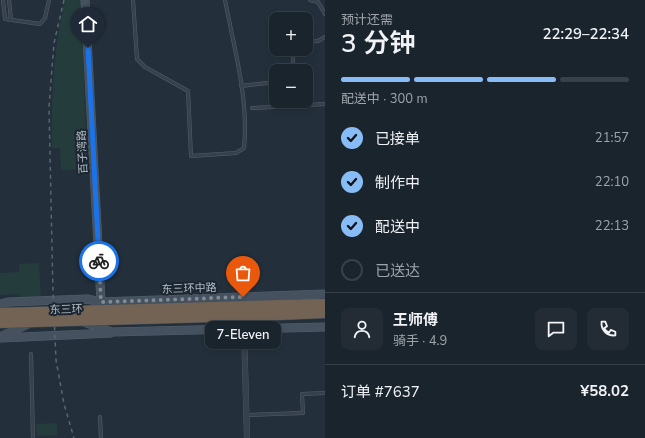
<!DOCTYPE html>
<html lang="zh">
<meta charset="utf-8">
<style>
body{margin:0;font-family:"Nunito Sans","Noto Sans SC",sans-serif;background:#232c35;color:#f1f3f6;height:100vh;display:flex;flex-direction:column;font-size:15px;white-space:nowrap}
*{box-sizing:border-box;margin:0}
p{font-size:13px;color:#9fa4aa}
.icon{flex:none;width:22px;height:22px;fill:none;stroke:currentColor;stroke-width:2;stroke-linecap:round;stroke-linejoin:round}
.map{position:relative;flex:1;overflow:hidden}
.details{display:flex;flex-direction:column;background:#1a242d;width:320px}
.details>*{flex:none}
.buttons{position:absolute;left:269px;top:12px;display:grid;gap:8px}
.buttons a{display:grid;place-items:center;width:44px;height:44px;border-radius:8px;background:#1a242d;box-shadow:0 2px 6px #0003,0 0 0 1px #384149;font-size:20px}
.pin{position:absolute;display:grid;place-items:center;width:34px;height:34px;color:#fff;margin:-41px -17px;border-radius:50% 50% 50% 0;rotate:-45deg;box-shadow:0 0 4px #0007}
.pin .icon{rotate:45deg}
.courier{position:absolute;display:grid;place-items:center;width:40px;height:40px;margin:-20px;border:3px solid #1a73e8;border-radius:50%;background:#fff;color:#222;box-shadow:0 1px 5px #0007}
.bubble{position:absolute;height:28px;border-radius:8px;background:#1a242d;box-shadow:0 2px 6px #0003,0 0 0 1px #384149;font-size:13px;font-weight:600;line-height:28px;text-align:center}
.headline em{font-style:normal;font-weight:600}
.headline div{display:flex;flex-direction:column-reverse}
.headline{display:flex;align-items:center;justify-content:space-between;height:68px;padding:0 16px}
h1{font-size:26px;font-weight:600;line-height:30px}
.bar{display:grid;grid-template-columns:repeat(4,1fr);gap:6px 4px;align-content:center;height:48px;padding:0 16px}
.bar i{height:5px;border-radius:3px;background:#384149}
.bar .selected{background:#88bcf7}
.bar p{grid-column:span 4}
.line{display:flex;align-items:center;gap:10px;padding:0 16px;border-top:1px solid #384149}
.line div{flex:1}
.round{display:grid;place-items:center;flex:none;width:42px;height:42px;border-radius:8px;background:#232c35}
ol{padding:0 16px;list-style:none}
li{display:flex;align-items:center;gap:12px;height:44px}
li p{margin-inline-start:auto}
li .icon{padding:4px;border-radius:50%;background:#88bcf7;color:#111;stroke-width:4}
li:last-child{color:#9fa4aa}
li i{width:22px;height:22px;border:2px solid #384149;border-radius:50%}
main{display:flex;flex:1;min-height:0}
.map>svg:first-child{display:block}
</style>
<main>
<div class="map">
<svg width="325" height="438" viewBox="0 0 325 438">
<rect width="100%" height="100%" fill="#23303c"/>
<!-- green -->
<path fill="#253c3d" d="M 65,0 L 81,0 L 87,163 L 81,164 L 81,169 L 61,170 L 60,148 L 52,148 C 51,103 54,44 65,0 Z
M 39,263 L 41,298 L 20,298 L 19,294 L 0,295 L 0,273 L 19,272 L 19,264 Z
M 57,423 L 57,435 L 37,436 L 36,424 Z"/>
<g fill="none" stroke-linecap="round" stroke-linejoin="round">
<!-- lane casing -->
<g stroke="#555f6a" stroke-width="4">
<path id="lane" d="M 3,0 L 5,19 L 40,24 L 45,18 L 49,0
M 9,0 L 11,20
M 133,0 L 137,59 L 145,67 L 188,91 L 191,156 L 236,153 L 244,148 C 249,99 234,48 225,0
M 310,0 L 318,2 L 325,14
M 306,42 L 318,41 L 325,37
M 293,49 L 293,71
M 241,86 L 276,82
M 252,108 L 325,104
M 31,354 L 33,438
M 246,415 L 303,413 L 302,394 L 325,393
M 100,417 L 101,438"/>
</g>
<!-- street casing -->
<g stroke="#555f6a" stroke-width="6">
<path id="street" d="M 244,328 L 247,438"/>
</g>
<!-- secondary casing -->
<g stroke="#555f6a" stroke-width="9">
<path id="secondary" d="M 0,304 L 9,302 L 87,299 L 101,302 L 85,0
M 97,304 L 101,302 L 325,294
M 84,322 L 112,332 L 325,327
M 0,337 L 28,324
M 1,338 L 111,333"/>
</g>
<!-- highway casing -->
<g stroke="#424c57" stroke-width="11">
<path id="highway" d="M 278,305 L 325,304
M 279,315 L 325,313"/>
</g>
<!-- lane -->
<use href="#lane" stroke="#37414c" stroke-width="3"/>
<!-- street -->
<use href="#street" stroke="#37414c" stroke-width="5.5"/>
<!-- secondary -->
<use href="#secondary" stroke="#45515f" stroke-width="8"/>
<!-- highway -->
<use href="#highway" stroke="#726354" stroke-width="10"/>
<!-- rail -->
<path stroke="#596673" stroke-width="1.5" stroke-dasharray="4 4" stroke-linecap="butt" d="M 64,0 L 54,43 L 49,107 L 53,294 L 56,360 L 64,404 L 74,438"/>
<!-- highway-bridge casing -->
<g stroke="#424c57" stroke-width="11" stroke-linecap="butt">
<path id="highway-bridge" d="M 0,313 L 278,305
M 0,323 L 279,315"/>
</g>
<!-- highway-bridge -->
<use href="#highway-bridge" stroke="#726354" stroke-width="10"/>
</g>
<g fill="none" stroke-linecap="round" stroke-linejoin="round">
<!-- done -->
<path stroke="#808b96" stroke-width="4" stroke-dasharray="0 7.2" d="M 99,261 L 101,302 L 243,297"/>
<!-- route -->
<path stroke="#1a73e8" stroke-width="5" d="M 88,48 L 99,261"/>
</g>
<g text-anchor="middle" stroke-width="4" stroke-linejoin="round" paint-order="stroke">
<!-- street labels -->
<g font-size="11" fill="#b2bcc7" stroke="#1c2631">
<text transform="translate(82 152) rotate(-93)" y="4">百子湾路</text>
<text transform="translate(189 288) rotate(-2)" y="4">东三环中路</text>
<text transform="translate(66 309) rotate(-2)" y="4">东三环</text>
</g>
</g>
</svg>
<div class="buttons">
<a>+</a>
<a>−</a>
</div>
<div class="pin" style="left:243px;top:297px;background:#ea580c"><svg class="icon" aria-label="bag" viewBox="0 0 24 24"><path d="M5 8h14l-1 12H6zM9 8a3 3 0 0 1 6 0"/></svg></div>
<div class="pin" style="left:88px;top:48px;background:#1f2937"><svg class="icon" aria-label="home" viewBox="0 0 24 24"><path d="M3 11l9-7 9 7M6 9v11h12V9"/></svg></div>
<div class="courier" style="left:99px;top:261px"><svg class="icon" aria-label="bike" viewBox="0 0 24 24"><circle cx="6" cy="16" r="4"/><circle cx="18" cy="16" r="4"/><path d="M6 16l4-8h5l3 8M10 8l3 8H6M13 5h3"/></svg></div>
<div class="bubble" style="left:205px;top:321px;width:76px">7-Eleven</div>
</div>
<section class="details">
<div class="headline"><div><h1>3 分钟</h1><p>预计还需</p></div><em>22:29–22:34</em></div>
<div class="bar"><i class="selected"></i><i class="selected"></i><i class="selected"></i><i></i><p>配送中 · 300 m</p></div>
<ol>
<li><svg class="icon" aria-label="check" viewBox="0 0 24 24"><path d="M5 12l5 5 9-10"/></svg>已接单<p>21:57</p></li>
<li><svg class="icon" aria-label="check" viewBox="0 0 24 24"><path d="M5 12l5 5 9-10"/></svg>制作中<p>22:10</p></li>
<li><svg class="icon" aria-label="check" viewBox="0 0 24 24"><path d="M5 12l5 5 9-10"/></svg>配送中<p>22:13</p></li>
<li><i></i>已送达</li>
</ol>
<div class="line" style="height:72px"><a class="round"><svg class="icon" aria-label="person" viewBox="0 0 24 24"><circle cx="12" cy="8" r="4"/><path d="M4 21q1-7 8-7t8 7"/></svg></a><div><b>王师傅</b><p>骑手 · 4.9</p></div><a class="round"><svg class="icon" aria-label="chat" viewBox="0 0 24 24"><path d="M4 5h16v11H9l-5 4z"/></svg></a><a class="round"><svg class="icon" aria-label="phone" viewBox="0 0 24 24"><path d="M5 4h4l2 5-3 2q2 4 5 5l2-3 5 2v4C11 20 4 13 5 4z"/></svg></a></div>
<div class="line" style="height:52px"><div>订单 #7637</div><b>¥58.02</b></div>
</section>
</main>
